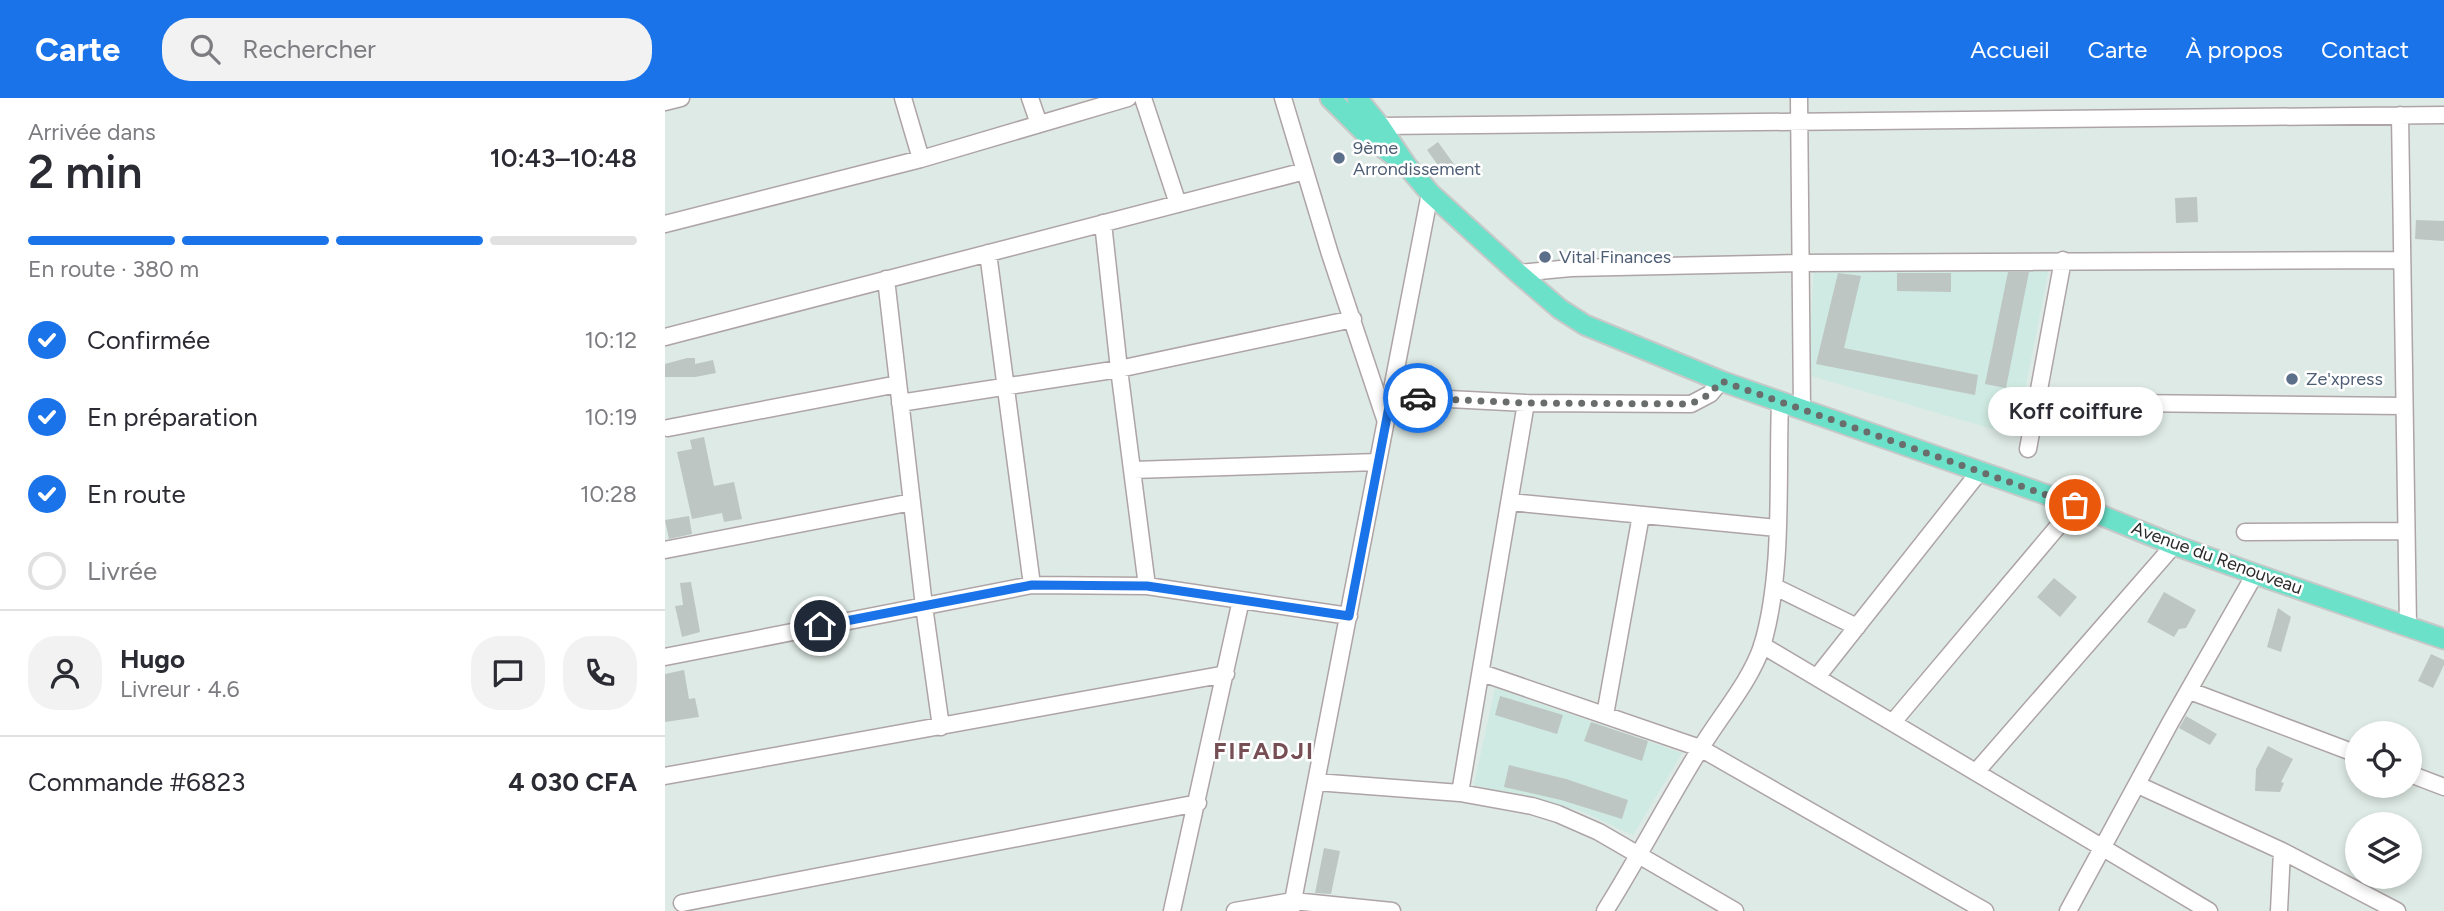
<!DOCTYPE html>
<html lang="fr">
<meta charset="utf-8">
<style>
body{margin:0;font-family:Figtree,sans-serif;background:#f2f2f3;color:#2b2b33;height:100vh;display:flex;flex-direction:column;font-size:26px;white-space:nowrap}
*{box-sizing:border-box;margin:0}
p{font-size:23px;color:#7c7c81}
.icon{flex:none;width:38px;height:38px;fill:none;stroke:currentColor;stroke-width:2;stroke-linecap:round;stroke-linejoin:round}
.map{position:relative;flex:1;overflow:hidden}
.drawer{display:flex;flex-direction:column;background:#fff;width:665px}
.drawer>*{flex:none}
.controls{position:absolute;left:1680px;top:623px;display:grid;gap:14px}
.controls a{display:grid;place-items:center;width:77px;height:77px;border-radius:50%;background:#fff;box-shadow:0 4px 10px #0003;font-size:35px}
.pin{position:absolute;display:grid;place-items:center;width:60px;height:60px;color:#fff;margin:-30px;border:4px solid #fff;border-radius:50%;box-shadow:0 2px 7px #0007}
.courier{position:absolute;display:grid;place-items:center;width:70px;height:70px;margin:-35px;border:5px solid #1a73e8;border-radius:50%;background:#fff;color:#222;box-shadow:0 2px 9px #0007}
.bubble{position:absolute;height:49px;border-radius:24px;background:#fff;box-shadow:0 4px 10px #0003;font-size:23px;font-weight:600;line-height:49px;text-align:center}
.summary em{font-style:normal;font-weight:600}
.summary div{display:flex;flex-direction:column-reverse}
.summary{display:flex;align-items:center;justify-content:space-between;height:119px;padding:0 28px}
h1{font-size:46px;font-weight:600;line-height:52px}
.bar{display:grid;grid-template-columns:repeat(4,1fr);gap:10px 7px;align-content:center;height:84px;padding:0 28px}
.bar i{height:9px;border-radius:5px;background:#e1e1e2}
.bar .active{background:#1a73e8}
.bar p{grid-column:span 4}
.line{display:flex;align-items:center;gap:18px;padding:0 28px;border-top:2px solid #e1e1e2}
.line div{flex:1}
.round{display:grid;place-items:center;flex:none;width:74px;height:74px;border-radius:28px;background:#f2f2f3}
ol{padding:0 28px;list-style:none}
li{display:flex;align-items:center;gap:21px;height:77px}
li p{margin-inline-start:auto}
li .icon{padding:7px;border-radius:50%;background:#1a73e8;color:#fff;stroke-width:4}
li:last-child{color:#7c7c81}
li i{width:38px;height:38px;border:4px solid #e1e1e2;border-radius:50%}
header{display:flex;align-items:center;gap:42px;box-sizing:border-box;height:98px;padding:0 35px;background:#1a73e8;color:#fff}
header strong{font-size:33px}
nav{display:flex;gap:38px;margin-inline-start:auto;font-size:24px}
.search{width:490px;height:63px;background:#f2f2f3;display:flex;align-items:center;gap:18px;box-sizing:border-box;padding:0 24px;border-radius:28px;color:#7c7c81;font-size:26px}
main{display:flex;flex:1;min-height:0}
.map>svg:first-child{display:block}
</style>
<header>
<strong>Carte</strong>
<div class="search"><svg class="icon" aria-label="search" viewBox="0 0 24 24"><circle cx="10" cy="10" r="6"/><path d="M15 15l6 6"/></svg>Rechercher</div>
<nav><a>Accueil</a><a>Carte</a><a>À propos</a><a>Contact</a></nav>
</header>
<main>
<section class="drawer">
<div class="summary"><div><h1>2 min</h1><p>Arrivée dans</p></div><em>10:43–10:48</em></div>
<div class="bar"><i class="active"></i><i class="active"></i><i class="active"></i><i></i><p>En route · 380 m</p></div>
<ol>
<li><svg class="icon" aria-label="check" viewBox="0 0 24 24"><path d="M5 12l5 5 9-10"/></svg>Confirmée<p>10:12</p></li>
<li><svg class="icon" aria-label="check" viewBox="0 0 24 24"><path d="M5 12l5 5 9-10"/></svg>En préparation<p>10:19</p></li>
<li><svg class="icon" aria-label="check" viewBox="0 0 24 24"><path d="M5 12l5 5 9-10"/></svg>En route<p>10:28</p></li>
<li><i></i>Livrée</li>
</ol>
<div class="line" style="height:126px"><a class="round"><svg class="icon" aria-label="person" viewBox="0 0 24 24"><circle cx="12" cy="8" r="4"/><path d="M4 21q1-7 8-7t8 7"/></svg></a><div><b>Hugo</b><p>Livreur · 4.6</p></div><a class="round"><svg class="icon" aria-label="chat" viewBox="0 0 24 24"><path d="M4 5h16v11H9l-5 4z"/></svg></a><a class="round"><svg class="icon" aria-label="phone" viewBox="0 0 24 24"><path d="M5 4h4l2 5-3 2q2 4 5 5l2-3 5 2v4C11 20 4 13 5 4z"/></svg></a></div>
<div class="line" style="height:91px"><div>Commande #6823</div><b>4 030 CFA</b></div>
</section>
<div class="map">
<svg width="1779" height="813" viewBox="0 0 1779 813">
<rect width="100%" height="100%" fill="#deeae5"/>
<!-- education -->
<path fill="#cfeae2" d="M 1149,168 L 1384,170 L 1351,338 L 1143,277 Z
M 830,590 L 1017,655 L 968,737 L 916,713 L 809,687 Z"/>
<!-- building -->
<path fill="#bdc6c2" d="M 773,44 L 791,69 L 780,77 L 762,52 Z
M 1532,99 L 1533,124 L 1511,125 L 1510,100 Z
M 1751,122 L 1779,123 L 1779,143 L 1750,141 Z
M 1343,174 L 1364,174 L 1341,290 L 1320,286 Z
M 1173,175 L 1196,178 L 1179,250 L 1313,277 L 1310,297 L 1151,266 Z
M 1232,175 L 1286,175 L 1286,194 L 1232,193 Z
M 22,260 L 30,260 L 30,266 L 48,262 L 51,275 L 30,279 L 0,279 L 0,266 Z
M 39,339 L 49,388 L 69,384 L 77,421 L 59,424 L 57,415 L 27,421 L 12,354 L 27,351 L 25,342 Z
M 24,418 L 27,436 L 4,441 L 0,422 Z
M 1389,480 L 1412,499 L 1395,519 L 1372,499 Z
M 26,484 L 35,534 L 17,539 L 10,508 L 18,507 L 15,485 Z
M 1499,494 L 1531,512 L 1521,530 L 1514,531 L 1509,539 L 1482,524 Z
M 1613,510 L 1626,519 L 1616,554 L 1602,549 Z
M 1766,556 L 1779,562 L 1779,567 L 1768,590 L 1753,583 Z
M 19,572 L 24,601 L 30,600 L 34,619 L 0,624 L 0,576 Z
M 835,598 L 898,617 L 892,636 L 830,617 Z
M 1521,618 L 1552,636 L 1545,647 L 1514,630 Z
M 926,624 L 983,643 L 977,663 L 919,643 Z
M 1603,648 L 1628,661 L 1616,684 L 1619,685 L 1615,694 L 1590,693 L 1591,671 Z
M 844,667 L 901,681 L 963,702 L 957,721 L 896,702 L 839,689 Z
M 659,750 L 675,753 L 666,796 L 650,795 Z"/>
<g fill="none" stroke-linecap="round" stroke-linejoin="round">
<!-- minor casing -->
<g stroke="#aea4a5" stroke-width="19">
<path id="minor" d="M 238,0 L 256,61
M 365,0 L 374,26
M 478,0 L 513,106
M 618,0 L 665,156 L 720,321
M 1134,0 L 1137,311
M 0,4 L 16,0
M 1735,17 L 1743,527
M 715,28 L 1779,17
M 438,125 L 454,271 L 482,488
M 0,126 L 256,61 L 463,0
M 323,155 L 367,487
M 853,175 L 906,170 L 1135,165 L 1737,162
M 221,181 L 259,508 L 276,629
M 0,239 L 640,73
M 726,298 L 861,305 L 1026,306 L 1045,296 L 1056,283
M 1372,304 L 1739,308
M 235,305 L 454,271 L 688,221
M 3,330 L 233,286
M 1363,351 L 1398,162
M 468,372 L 713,364
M 845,404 L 1112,430
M 1580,434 L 1741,433
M 0,452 L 247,404
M 1110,489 L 1192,529
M 1097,547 L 1544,813
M 0,559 L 367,487 L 482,488 L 684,518
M 817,575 L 1035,650 L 1320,813
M 1152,579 L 1315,373
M 1525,593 L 1692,656
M 940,617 L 976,417
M 1228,624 L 1411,407
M 1311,674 L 1509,447
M 1745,676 L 1779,689
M 0,678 L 561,576
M 651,684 L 795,695 L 867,708 L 893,716 L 934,734 L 1070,813
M 1473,687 L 1617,753 L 1732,813
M 795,695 L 861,305
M 17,805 L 533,705
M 507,813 L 576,502
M 570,813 L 628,803 L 727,813
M 626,813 L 765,95
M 940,813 C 974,759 1003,702 1037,648 C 1056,617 1086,582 1097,548 C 1119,475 1112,381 1115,304
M 1403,813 L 1505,625 L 1590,476
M 1614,813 L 1617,753"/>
</g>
<!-- major casing -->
<g stroke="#c8c8c8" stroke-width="23">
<path id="major" d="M 665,0 L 705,40 L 729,58
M 692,0 L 715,28 L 742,68 L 765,95 L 853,175 L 895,211 L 920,227 L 1056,283 L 1411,407 L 1509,447 L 1590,476 L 1779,541"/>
</g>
<!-- minor -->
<use href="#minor" stroke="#fff" stroke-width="16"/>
<!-- major -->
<use href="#major" stroke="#6ce1ca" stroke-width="19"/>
</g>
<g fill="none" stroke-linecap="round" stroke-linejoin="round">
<!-- done -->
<path stroke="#696d6b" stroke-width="7" stroke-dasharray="0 12.6" d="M 753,300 L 861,305 L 1026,306 L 1045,296 L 1056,283 L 1410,407"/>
<!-- route -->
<path stroke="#1a73e8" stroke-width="9" d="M 155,528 L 367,487 L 482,488 L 684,518 L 726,298 L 753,300"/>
</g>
<!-- markers -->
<g fill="#5c6f8a" stroke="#fff" stroke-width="2.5">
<circle cx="674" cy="60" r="7"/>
<circle cx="880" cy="159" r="7"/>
<circle cx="1627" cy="281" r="7"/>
</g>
<g text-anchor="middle" stroke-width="5" stroke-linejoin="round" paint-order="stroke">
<!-- service labels -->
<g font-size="18" fill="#4e5e75" stroke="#fff" text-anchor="start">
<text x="688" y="56">9ème<tspan x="688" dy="21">Arrondissement</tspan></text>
<text x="894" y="165">Vital Finances</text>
<text x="1641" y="287">Ze'xpress</text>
</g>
<!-- street labels -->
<g font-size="18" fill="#2a2a2a" stroke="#fff">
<text transform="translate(1552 460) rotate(20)" y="6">Avenue du Renouveau</text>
</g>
<!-- district labels -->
<g font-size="24" font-weight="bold" letter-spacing="2" fill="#764f55" stroke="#fff">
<text x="599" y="661">FIFADJI</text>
</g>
</g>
</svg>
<div class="controls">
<a><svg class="icon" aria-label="locate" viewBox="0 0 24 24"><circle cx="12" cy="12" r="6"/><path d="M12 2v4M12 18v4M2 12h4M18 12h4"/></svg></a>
<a><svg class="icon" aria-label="layers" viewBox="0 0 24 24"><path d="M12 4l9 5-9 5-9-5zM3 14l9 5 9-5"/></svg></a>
</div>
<div class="pin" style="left:1410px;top:407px;background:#ea580c"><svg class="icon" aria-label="bag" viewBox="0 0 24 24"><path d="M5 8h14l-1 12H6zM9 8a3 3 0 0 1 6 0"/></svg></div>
<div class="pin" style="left:155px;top:528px;background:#1f2937"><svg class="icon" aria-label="home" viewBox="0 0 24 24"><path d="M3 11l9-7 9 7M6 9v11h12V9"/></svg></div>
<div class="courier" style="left:753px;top:300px"><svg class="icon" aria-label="car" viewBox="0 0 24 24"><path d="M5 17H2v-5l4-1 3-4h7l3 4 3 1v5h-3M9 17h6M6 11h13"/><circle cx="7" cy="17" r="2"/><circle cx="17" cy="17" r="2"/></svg></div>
<div class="bubble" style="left:1323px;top:289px;width:175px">Koff coiffure</div>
</div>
</main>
